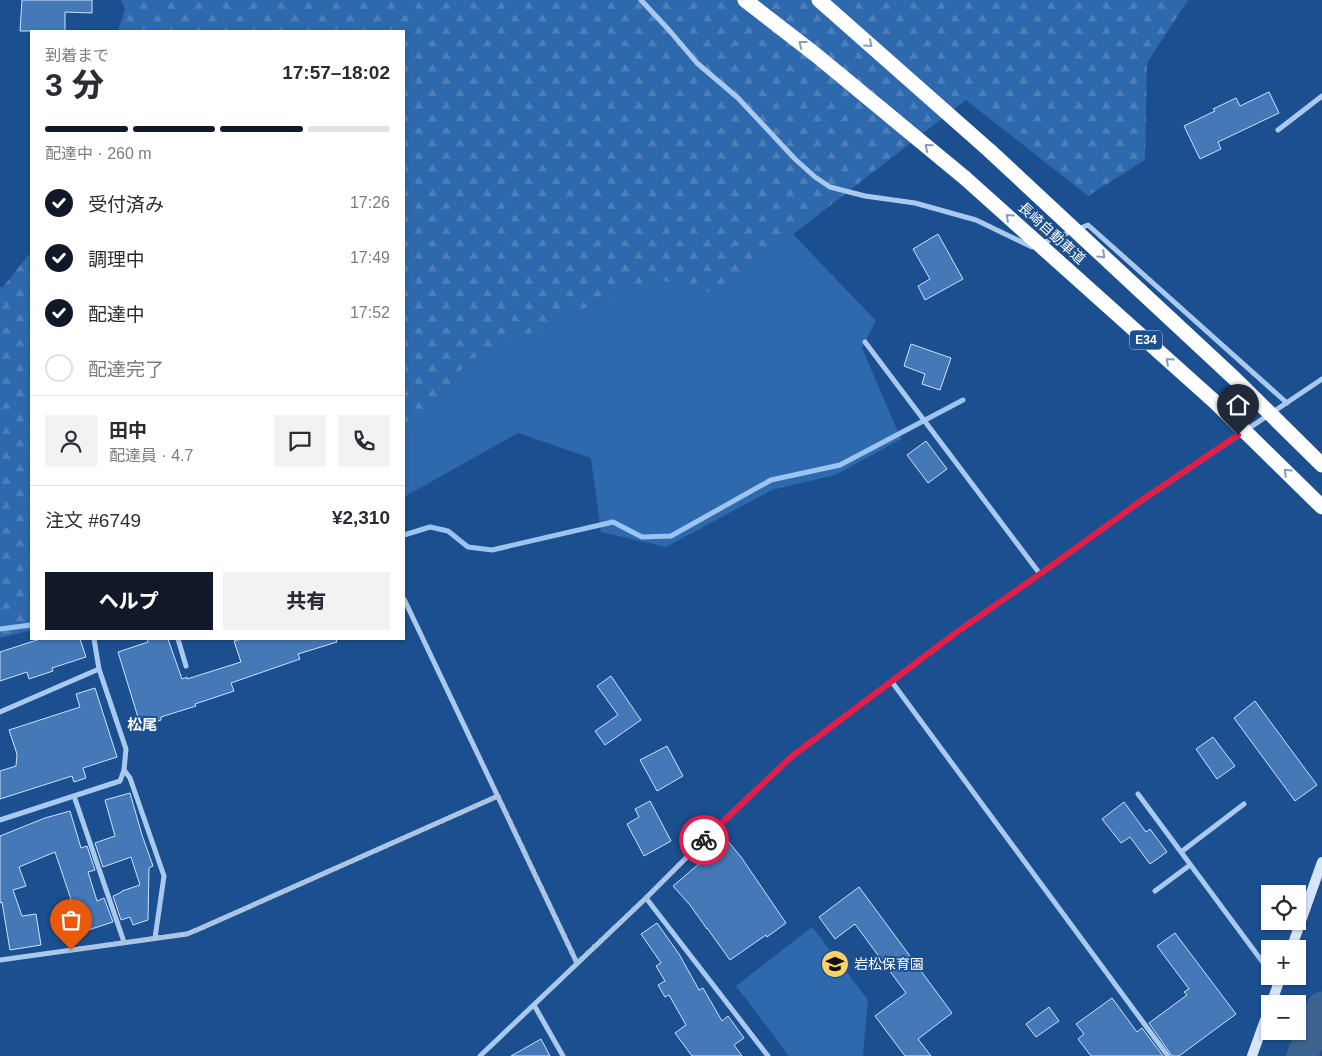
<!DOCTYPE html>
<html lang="ja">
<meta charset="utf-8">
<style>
body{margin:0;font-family:Arial,"Noto Sans JP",sans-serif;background:#f2f2f3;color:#2b2b33;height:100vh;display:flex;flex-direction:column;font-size:19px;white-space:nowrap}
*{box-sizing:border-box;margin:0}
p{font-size:16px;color:#7c7c81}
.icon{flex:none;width:28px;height:28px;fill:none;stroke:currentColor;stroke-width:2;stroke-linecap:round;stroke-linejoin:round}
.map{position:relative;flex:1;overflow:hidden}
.side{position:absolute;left:30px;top:30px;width:375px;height:610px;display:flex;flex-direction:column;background:#fff;border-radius:0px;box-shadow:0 1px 4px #0004}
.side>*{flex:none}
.fabs{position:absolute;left:1261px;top:885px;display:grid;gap:10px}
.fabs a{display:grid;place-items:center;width:45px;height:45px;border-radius:0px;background:#fff;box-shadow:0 1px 4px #0004;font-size:25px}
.pin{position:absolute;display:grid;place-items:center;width:42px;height:42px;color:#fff;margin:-51px -21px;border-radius:50% 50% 50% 0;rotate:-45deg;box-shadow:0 0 5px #0007}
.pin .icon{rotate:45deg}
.courier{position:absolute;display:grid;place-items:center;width:50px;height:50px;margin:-25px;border:4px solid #e11d48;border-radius:50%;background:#fff;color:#222;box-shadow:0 1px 6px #0007}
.overview em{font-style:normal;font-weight:800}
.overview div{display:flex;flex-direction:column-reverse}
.overview{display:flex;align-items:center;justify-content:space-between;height:85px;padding:0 15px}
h1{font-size:32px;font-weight:800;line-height:38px}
.bar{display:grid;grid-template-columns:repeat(4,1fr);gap:8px 5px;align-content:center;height:60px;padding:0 15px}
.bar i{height:6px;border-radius:4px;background:#e1e1e2}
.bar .selected{background:#111827}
.bar p{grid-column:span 4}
.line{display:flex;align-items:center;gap:12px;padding:0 15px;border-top:1px solid #e1e1e2}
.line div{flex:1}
.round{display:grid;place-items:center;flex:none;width:52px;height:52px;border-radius:0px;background:#f2f2f3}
ol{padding:0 15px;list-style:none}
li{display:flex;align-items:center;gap:15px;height:55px}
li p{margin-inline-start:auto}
li .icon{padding:5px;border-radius:50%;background:#111827;color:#fff;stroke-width:4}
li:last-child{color:#7c7c81}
li i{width:28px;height:28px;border:2px solid #e1e1e2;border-radius:50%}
.button{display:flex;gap:10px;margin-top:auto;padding:10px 15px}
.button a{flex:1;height:58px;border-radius:0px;background:#111827;color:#fff;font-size:20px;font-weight:800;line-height:58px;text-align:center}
.button a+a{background:#f2f2f3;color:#2b2b33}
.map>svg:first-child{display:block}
</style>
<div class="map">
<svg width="1322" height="1056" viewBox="0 0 1322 1056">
<defs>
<pattern id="forest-firs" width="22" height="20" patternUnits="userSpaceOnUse" patternTransform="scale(1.25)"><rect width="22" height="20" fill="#2e69ad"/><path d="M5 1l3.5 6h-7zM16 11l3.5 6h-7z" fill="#4d80b9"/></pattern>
</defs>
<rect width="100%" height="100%" fill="#1b4f8f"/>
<!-- grass -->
<path fill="#2e69ad" d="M 793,234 L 876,321 L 862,348 L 901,439 L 835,475 L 772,490 L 666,547 L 601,532 L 591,458 L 518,433 L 404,497 L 404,441 L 468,361 L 653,278 L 716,294 Z
M 812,927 L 868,1000 L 863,1056 L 789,1056 L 736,986 Z"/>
<!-- forest -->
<path fill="url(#forest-firs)" d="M 121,0 L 1188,0 L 1147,63 L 1145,160 L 1088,196 L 966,100 L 716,294 L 653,278 L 468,361 L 404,441 L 404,31 L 118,31 L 125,9 Z
M 31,252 L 31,630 L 0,638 L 0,286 L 2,288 Z"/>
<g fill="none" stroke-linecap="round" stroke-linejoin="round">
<!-- stream -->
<path stroke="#9cc4f0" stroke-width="5" d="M 404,535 L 430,527 L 448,531 L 468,547 L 492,550 L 613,522 L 642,537 L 671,536 L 771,480 L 840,465 L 963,400
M 0,629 L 31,625"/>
<!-- river -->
<path stroke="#3c6290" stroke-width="31" d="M 1302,1056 L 1322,1007"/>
</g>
<!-- building -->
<path fill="#4478b7" stroke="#cfe3fa" d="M 22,0 L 92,0 L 92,13 L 65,12 L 65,31 L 20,31 Z
M 1269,92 L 1279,113 L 1218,142 L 1221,149 L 1200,159 L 1184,126 L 1215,111 L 1213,109 L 1236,98 L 1240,106 Z
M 938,234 L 963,279 L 925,300 L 918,286 L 930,279 L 913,249 Z
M 911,344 L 951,358 L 940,390 L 922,384 L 925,374 L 904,366 Z
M 926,441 L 947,469 L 928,483 L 907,455 Z
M 40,639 L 80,639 L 86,657 L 52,668 L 53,671 L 29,679 L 27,672 L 0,681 L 0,652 Z
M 147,639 L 168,639 L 182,679 L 187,677 L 187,679 L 241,662 L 234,641 L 242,639 L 336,639 L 337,642 L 298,654 L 300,659 L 231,683 L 234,691 L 195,704 L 196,706 L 161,717 L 161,720 L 141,727 L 118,652 L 148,642 Z
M 611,676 L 641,720 L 605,745 L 595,731 L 618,715 L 597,686 Z
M 95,688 L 117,757 L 83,768 L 86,778 L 74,782 L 72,776 L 0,799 L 0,771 L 16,766 L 17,754 L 9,730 L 80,707 L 76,694 Z
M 1255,701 L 1317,785 L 1295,801 L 1234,718 Z
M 1213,737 L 1235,766 L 1217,779 L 1196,749 Z
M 667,746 L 683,776 L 657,791 L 640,760 Z
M 130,793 L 142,835 L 153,866 L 149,868 L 148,920 L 133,925 L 130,917 L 121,920 L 113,896 L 122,892 L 122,891 L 140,885 L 131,857 L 103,867 L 95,843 L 115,836 L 105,800 Z
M 650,801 L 671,841 L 644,856 L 627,824 L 639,817 L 635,809 Z
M 1124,802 L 1146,832 L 1150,829 L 1167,852 L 1150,864 L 1130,837 L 1121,843 L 1102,819 Z
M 70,811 L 81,848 L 87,846 L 95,870 L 88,872 L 97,901 L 104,898 L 113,922 L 82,932 L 55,852 L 19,867 L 26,886 L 13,890 L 22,916 L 36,914 L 41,945 L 10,950 L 2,902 L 0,903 L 0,836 L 45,818 Z
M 727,840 L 741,857 L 786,923 L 767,937 L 766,935 L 730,960 L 707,928 L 707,929 L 690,905 L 673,886 Z
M 859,887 L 952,1013 L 918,1039 L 931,1056 L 905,1056 L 875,1016 L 906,993 L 855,924 L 835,939 L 819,917 Z
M 657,923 L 679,954 L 699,990 L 703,988 L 722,1021 L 728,1016 L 744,1038 L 734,1045 L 742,1056 L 692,1056 L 675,1033 L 686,1025 L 669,995 L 665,997 L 658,985 L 665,981 L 656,966 L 661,963 L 641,934 Z
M 1175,933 L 1236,1014 L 1179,1056 L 1172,1056 L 1149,1023 L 1187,995 L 1184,992 L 1189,989 L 1157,946 Z
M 1112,998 L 1137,1032 L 1142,1028 L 1163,1056 L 1091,1056 L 1078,1039 L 1084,1034 L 1076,1024 Z
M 1049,1007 L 1059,1021 L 1036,1037 L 1026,1024 Z
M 541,1039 L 550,1056 L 511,1056 Z"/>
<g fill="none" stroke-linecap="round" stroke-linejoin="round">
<!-- minor -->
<path stroke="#a9c9ee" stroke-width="5" d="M 641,0 L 669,30 L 697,63 L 738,98 L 795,159 L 815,177 L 830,187 L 865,196 L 915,203 L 976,220 L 1032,247 L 1088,225 L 1287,403
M 1278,130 L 1322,96
M 865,342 L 1040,574
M 404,599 L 577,963
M 94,639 L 99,669
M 178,639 L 186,666
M 892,682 L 1168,1056
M 0,712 L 99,669 L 126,749 L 124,770 L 120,781 L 0,820
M 124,770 L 130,778 L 164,876 L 155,938
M 1138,794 L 1270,972
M 74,796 L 124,942
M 1181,852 L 1244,804
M 1155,891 L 1190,865
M 646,898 L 768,1056
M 0,960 L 187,934 L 199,929 L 498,796
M 534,1005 L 563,1056
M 480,1056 L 646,898 L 717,827 L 791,757 L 957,632 L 1040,574 L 1145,498 L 1322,379"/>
<!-- secondary -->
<path stroke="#d6e6fa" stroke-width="10" d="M 1291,949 L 1322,862
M 1271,1004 L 1281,976
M 1252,1056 L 1270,1006"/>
<!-- motorway -->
<path stroke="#fff" stroke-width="15" d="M 745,0 L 816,55 L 965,178
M 819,0 L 990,151"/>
<!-- motorway-bridge -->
<path stroke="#fff" stroke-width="15" d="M 990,151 L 1235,379 L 1322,465
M 965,178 L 1215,402 L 1322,507"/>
</g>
<!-- one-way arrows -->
<defs><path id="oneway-chevron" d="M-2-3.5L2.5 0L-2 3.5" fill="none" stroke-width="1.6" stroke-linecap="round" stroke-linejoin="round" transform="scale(1.25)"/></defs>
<g stroke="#829ec1">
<use href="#oneway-chevron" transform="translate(802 44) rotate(-142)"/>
<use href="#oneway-chevron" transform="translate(869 44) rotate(42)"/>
<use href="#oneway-chevron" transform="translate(928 147) rotate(-141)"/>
<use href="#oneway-chevron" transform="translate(1009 217) rotate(-138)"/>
<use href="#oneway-chevron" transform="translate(1102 255) rotate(43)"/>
<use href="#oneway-chevron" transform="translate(1169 361) rotate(-138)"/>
<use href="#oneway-chevron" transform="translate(1287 472) rotate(-136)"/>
</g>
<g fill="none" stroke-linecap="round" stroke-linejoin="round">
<!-- done -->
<path stroke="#afc1d8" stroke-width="5" stroke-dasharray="0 9" d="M 71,950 L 186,934 L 199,929 L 498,796 L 577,963 L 646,898 L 704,840"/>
<!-- route -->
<path stroke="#e11d48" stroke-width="6" d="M 704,840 L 791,757 L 957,632 L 1040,574 L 1145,498 L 1238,435"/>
</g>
<!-- icons -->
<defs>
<g id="school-disc" transform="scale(1.4375)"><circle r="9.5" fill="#ffd166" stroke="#1b4f8f"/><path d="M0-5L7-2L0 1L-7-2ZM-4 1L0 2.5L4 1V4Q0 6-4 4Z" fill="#111"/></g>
</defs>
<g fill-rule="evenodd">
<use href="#school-disc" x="835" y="964"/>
</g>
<g text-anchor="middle" stroke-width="4" stroke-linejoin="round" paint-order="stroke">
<!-- shield labels -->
<rect fill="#1b4f8f" stroke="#bbcadd" stroke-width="1" x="1130" y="330.5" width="32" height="19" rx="4"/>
<g font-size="12" font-weight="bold" fill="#fff">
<text x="1146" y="344">E34</text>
</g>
<!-- street labels -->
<g font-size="14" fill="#fff" stroke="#1b4f8f">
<text transform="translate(1052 233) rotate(42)" y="5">長崎自動車道</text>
</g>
<!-- poi labels -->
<g font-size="14" fill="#fff" stroke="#1b4f8f" text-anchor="start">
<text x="854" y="969">岩松保育園</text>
</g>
<!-- neighbourhood labels -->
<g font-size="15" font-weight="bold" fill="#fff" stroke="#1b4f8f">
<text x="142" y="730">松尾</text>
</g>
</g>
</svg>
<div class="fabs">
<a><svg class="icon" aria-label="locate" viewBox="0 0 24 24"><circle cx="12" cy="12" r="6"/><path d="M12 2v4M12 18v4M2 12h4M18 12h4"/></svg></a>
<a>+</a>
<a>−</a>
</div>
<div class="pin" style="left:71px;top:950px;background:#ea580c"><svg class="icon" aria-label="bag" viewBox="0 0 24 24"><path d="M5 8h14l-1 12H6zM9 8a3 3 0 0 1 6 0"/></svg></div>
<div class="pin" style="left:1238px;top:435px;background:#1f2937"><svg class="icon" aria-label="home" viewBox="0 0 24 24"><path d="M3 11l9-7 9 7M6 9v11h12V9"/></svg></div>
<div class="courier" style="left:704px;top:840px"><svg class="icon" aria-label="bike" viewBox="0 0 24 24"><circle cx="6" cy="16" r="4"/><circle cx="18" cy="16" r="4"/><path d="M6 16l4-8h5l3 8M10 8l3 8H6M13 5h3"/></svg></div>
<section class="side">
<div class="overview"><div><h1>3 分</h1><p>到着まで</p></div><em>17:57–18:02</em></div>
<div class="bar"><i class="selected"></i><i class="selected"></i><i class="selected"></i><i></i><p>配達中 · 260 m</p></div>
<ol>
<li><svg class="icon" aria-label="check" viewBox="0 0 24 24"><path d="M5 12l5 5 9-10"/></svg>受付済み<p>17:26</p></li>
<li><svg class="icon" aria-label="check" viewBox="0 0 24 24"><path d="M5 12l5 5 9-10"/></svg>調理中<p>17:49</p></li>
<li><svg class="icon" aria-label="check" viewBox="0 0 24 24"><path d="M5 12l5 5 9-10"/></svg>配達中<p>17:52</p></li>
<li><i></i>配達完了</li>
</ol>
<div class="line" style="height:90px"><a class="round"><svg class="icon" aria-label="person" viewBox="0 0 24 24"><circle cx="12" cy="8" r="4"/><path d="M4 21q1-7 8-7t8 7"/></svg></a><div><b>田中</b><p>配達員 · 4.7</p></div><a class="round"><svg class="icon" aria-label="chat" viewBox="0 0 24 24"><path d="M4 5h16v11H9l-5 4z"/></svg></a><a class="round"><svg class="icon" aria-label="phone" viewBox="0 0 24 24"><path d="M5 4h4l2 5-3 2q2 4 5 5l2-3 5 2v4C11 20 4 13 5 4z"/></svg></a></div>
<div class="line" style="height:65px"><div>注文 #6749</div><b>¥2,310</b></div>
<div class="button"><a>ヘルプ</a><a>共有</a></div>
</section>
</div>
